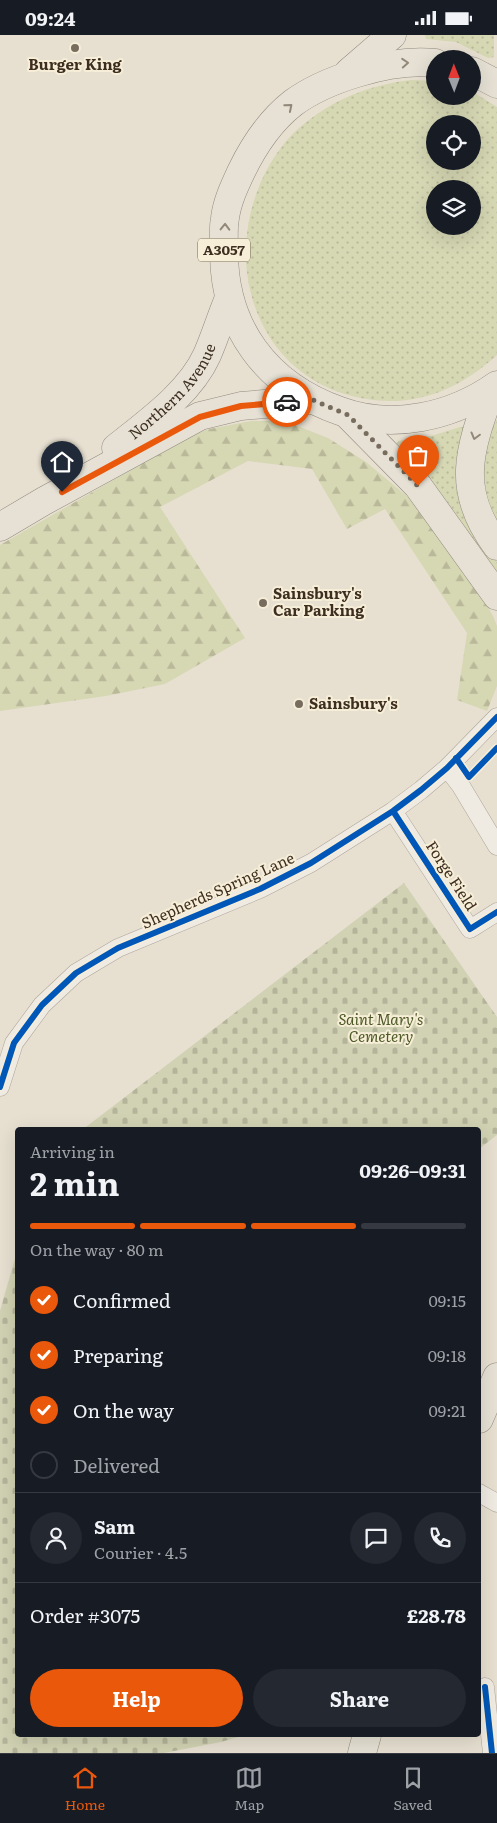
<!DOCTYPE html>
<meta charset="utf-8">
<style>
body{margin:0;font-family:Literata,serif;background:#242831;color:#f1f3f6;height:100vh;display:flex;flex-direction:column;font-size:19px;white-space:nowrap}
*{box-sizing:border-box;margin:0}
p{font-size:16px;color:#9ea1a6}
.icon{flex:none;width:28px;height:28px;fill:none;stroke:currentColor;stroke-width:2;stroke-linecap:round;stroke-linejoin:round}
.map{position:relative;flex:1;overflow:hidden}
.side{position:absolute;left:15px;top:1092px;width:466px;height:610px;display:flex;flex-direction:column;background:#171b24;border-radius:5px;box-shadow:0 5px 20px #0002}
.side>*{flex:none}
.needle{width:32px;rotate:359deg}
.controls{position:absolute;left:426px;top:15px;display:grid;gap:10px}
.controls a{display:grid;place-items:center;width:55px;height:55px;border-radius:50%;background:#171b24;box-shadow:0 5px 20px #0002;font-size:25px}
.pin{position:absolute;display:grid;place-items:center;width:42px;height:42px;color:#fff;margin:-51px -21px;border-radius:50% 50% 50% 0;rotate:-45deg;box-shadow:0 0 5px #0007}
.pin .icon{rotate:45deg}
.courier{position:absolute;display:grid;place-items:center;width:50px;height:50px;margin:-25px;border:4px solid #ea580c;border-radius:50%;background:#fff;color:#222;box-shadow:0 1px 6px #0007}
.overview em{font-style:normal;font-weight:700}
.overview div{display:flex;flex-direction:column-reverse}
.overview{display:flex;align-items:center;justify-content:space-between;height:85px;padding:0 15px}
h1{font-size:32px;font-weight:700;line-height:38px}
.bar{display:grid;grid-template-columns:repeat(4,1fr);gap:8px 5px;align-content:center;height:60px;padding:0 15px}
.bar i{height:6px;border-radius:4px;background:#363941}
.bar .selected{background:#ea580c}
.bar p{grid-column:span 4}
.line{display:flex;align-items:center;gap:12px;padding:0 15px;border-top:1px solid #363941}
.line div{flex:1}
.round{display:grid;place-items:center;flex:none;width:52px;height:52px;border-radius:26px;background:#242831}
ol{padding:0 15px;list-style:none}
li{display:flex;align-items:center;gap:15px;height:55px}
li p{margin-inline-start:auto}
li .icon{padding:5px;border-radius:50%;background:#ea580c;color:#fff;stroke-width:4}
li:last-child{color:#9ea1a6}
li i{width:28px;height:28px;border:2px solid #363941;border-radius:50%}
.cta{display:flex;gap:10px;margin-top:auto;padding:10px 15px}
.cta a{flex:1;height:58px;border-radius:30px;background:#ea580c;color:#fff;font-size:20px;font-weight:700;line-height:58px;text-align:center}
.cta a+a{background:#242831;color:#f1f3f6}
.status{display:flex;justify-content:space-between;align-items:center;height:35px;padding:0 25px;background:#171b24;direction:ltr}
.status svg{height:14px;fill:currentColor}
.menu{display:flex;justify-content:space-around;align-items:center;height:70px;border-top:1px solid #363941;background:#171b24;font-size:14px;color:#9ea1a6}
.menu a{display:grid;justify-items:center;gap:2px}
.menu .selected{color:#ea580c}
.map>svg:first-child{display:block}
</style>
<div class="status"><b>09:24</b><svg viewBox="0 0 49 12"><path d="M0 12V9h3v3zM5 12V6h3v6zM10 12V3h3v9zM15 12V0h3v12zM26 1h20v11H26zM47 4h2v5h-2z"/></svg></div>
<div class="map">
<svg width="497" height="1718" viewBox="0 0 497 1718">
<defs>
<pattern id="grass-dots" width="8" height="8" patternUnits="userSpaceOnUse" patternTransform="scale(1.25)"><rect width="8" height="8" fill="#d6d7b3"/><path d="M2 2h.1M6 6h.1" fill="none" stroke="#b9b99a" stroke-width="1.8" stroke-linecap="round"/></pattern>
<pattern id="forest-firs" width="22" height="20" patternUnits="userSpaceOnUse" patternTransform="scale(1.25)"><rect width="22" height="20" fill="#d6d7b3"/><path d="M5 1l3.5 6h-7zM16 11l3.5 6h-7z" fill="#b9b99a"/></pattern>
<pattern id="cemetery-stones" width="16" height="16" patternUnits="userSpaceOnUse" patternTransform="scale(1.25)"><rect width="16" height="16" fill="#d1d1b3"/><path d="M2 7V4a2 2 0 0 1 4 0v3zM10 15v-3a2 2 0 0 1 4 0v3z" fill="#b4b49a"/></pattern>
</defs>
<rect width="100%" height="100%" fill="#e7e0d1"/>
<!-- grass -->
<path fill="url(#grass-dots)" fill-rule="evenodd" d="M 425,0 L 494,0 L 494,22 L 488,23 L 456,7 L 426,4 Z
M 411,45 L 435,46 L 435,61 L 472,61 L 473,57 L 497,72 L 497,320 C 462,352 421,371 373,365 C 269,353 223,249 257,157 C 265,134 280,110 298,94 C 331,65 368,50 411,45 ZM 435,89 L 472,89 L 472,126 L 435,126 ZM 435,154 L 472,154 L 472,191 L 435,191 Z
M 497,384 L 497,495 L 486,471 L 481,433 L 492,391 Z
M 460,392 L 464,392 L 464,394 L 472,495 L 497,527 L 497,539 C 466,494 437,446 397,409 L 398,406 L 431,401 Z"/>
<!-- forest -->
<path fill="url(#forest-firs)" d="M 251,386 L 274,386 L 295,390 L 328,403 L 366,427 L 408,462 L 422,479 L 481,560 L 493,581 L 497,591 L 497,651 L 487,676 L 457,665 L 467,598 L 385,474 L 347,494 L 312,434 L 248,426 L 160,472 L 245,603 L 165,649 L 106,661 L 0,676 L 0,510 L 190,401 L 209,394 Z"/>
<!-- cemetery -->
<path fill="url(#cemetery-stones)" d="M 404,848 L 497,982 L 497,1100 L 479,1114 L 479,1095 L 82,1095 Z
M 17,1216 L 18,1700 L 245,1700 L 221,1707 L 164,1718 L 0,1718 L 0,1276 Z"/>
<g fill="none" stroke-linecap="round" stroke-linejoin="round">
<!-- minor casing -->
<g stroke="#ada599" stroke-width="19">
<path id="minor" d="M 447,733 L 461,751 L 497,811
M 393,776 L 470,894 L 497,877
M 0,1052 L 14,1008 L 42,970 L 76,938 L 118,913 L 260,854 L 311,828 L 393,776 L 421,755 L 447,733 L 497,682
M 479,1458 L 497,1468
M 485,1652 L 492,1718"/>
</g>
<!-- primary casing -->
<g stroke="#928b80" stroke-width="29">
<g id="primary">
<path d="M 435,28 C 408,25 383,30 357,38 C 334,45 312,54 293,68 C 270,86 253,112 241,137 C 234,152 227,167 225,183 C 223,193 224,204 224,214 C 223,292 266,350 340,376 C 392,395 452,382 497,350"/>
<path d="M 472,36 L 497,49"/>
<path d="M 349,37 L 392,0"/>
<path d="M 491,355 C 469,415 455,455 497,511"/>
<path d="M 348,380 L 418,451 L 497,561"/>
<path id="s1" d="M 116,413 C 147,388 190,358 207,320 C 215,302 221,282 229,263"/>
<path d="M 0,492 L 44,466 L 200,381 L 241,371 L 313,365"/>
<path d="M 479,1384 L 497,1342"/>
<path d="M 362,1718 L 367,1700"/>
</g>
</g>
<!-- minor -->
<use href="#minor" stroke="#efebe3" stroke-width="18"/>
<!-- primary -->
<use href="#primary" stroke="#e6e1d4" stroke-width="28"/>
<!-- cycleway casing -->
<g stroke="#f7eed8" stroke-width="9">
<path id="cycleway" d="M 456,723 L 469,742 L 497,713
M 393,776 L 470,894 L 497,877
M 0,1052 L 14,1008 L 42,970 L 76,938 L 118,913 L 260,854 L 311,828 L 393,776 L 421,755 L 447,733 L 497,682
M 485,1652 L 492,1718"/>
</g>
<!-- cycleway -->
<use href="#cycleway" stroke="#0057b8" stroke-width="6"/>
</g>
<!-- one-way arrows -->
<defs><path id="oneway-chevron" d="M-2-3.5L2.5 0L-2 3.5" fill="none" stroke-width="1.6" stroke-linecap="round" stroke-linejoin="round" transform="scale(1.25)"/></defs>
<g stroke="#92887a">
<use href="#oneway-chevron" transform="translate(405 28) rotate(-4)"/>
<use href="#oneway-chevron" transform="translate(289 72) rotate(-40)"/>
<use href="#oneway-chevron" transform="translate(225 192) rotate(-89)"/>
<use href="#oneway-chevron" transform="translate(475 401) rotate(105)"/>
</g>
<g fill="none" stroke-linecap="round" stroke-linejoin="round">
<!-- done -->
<path stroke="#786c5e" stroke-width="5" stroke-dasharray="0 9" d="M 287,367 L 313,365 L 348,380 L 418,451"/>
<!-- route -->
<path stroke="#ea580c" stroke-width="6" d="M 62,457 L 200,382 L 241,371 L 287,367"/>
</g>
<!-- markers -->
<g fill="#786c5e" stroke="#f7eed8" stroke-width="2">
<circle cx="75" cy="13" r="5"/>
<circle cx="263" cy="568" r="5"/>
<circle cx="299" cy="669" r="5"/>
</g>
<g text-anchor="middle" stroke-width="4" stroke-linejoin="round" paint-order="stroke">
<!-- shield labels -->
<rect fill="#f7eed8" stroke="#756857" stroke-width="1" x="198" y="203.5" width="52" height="23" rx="4"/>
<g font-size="14" font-weight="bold" fill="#3d2e20">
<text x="224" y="220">A3057</text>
</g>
<!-- poi labels -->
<g font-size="15" font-weight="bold" fill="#3d2e20" stroke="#f7eed8" text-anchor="start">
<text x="75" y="35" text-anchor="middle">Burger King</text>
<text x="273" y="564">Sainsbury's<tspan x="273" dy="17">Car Parking</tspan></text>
<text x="309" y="674">Sainsbury's</text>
</g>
<!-- street labels -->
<g font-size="15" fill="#3d2e20" stroke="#f7eed8">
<text dy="5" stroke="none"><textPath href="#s1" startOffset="81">Northern Avenue</textPath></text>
<text transform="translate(451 841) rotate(57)" y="5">Forge Field</text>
<text transform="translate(218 856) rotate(-24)" y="5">Shepherds Spring Lane</text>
</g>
<!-- park labels -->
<g font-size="15" font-style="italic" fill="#4d5a26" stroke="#f7eed8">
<text x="381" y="990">Saint Mary's<tspan x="381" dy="17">Cemetery</tspan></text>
</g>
</g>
</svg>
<div class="controls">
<a><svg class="needle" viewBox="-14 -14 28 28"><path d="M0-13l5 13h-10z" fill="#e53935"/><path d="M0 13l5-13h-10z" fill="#9ea1a6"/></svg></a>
<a><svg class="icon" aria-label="locate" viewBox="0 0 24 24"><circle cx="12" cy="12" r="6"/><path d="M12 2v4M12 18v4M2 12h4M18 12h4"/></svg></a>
<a><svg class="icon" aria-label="layers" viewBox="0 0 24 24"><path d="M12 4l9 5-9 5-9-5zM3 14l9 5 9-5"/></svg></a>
</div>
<div class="pin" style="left:418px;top:451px;background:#ea580c"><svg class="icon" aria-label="bag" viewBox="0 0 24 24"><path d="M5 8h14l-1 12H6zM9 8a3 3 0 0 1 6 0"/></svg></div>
<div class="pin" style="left:62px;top:457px;background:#1f2937"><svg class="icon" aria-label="home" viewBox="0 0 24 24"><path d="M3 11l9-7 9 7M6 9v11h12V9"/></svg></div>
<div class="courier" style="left:287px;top:367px"><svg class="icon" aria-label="car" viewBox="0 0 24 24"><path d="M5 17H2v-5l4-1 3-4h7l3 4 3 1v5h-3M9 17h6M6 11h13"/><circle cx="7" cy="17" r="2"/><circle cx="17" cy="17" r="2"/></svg></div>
<section class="side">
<div class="overview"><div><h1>2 min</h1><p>Arriving in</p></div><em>09:26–09:31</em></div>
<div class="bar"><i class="selected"></i><i class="selected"></i><i class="selected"></i><i></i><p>On the way · 80 m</p></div>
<ol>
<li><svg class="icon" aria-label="check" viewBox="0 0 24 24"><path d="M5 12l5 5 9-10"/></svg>Confirmed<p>09:15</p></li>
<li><svg class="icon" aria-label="check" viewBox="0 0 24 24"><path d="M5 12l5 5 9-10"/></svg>Preparing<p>09:18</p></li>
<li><svg class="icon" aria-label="check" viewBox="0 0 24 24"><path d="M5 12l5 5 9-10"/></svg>On the way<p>09:21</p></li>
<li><i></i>Delivered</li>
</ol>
<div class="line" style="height:90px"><a class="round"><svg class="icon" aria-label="person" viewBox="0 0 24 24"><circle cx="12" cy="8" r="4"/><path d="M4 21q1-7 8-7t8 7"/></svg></a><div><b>Sam</b><p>Courier · 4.5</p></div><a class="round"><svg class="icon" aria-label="chat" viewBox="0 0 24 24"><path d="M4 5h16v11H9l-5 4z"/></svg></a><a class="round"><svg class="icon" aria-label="phone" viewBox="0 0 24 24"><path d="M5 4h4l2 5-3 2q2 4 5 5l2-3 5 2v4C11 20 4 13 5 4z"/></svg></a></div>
<div class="line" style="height:65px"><div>Order #3075</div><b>£28.78</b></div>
<div class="cta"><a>Help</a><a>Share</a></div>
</section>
</div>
<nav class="menu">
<a class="selected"><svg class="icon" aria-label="home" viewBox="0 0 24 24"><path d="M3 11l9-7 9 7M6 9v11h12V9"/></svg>Home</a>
<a><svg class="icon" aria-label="map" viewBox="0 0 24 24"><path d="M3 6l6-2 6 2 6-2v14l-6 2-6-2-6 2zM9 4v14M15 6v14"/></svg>Map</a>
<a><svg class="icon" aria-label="saved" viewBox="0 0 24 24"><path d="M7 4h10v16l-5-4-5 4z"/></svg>Saved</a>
</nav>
